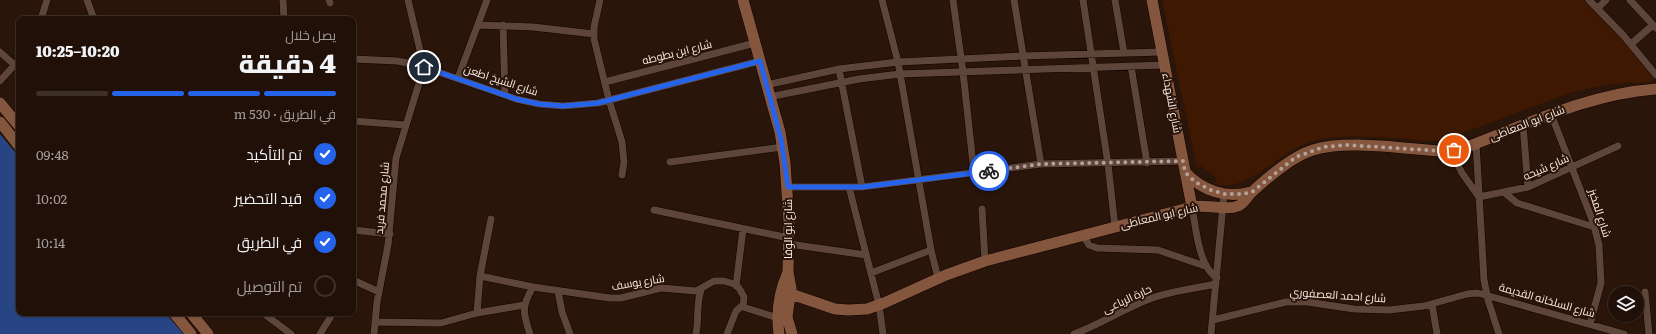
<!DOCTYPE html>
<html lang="ar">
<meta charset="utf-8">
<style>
body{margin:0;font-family:Literata,Cairo,serif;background:#2d1e16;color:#f1f3f6;direction:rtl;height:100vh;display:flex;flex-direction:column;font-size:15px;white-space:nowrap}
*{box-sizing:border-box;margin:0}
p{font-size:13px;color:#a29d9c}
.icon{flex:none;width:22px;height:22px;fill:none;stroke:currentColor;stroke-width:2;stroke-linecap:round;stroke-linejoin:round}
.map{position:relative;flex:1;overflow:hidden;direction:ltr}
.panel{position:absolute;left:16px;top:16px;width:340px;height:300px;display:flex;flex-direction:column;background:#201008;border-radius:8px;box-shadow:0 1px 3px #0004,0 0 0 1px #3d3029;direction:rtl}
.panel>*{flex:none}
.tools{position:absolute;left:1608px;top:286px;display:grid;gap:8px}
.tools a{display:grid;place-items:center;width:36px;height:36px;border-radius:50%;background:#201008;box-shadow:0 1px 3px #0004,0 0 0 1px #3d3029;font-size:20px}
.pin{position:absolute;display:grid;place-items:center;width:34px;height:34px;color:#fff;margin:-17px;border:2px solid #fff;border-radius:50%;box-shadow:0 1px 4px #0007}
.courier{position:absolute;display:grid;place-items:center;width:40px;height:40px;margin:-20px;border:3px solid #2563eb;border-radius:50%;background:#fff;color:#222;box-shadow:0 1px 5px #0007}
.summary em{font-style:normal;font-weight:800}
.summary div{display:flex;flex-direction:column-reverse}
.summary{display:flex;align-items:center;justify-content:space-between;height:68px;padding:0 20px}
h1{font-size:26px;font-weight:800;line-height:30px}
.bar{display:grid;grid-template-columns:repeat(4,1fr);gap:6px 4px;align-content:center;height:48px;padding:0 20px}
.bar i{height:5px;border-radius:3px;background:#3d3029}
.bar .on{background:#2563eb}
.bar p{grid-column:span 4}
ol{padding:0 20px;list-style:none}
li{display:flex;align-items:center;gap:12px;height:44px}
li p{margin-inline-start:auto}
li .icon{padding:4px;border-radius:50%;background:#2563eb;color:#fff;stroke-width:4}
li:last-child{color:#a29d9c}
li i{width:22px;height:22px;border:2px solid #3d3029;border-radius:50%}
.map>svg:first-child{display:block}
</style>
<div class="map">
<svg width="1656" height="334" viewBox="0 0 1656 334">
<rect width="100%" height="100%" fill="#2a150a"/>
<!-- green -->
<path fill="#3f1801" d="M 1162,0 L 1586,0 L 1615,29 L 1655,78 L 1651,82 L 1609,84 L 1569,93 L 1444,140 L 1431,141 C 1395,139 1339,131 1307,143 C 1277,154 1247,193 1215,184 L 1217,178 L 1201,166 L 1198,168 L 1195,159 Z"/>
<!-- water -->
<path fill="#284583" d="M 0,134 L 19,157 L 19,313 L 165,313 L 184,334 L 0,334 Z"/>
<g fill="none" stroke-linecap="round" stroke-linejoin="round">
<!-- street casing -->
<g stroke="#110200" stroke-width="8">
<path id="street" d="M 87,0 L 94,19
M 283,0 L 284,19
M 329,0 L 330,3
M 600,0 L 594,27 L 594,39 L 609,100 L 622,142 L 624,162 L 622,175
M 882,0 L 898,62 L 931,250 L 938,278
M 953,0 L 963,72 L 974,173
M 1014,0 L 1041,164
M 1083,0 L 1108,164 L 1115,227
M 1115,0 L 1124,53
M 1589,0 L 1623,35 L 1656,75
M 1630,0 L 1656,28
M 1598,8 L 1606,0
M 41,19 L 47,0
M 478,25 L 533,27 L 594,34
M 503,25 L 505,95
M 1631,44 L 1653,25
M 0,52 L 19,69
M 353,59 L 397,61 L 418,65 L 516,99 L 539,104 L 563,106 L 598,103 L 760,61
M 1131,66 L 1147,163
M 839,69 L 862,187
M 458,78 L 487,0
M 0,81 L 19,60
M 605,82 L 755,43
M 766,85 L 839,69 L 898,62 L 1022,56 L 1162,52
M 769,97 L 859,79 L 900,74 L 1165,65
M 1551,114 L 1593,222 L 1599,245 L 1601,283 L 1590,324
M 353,121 L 405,125
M 1523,125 L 1528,187
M 1476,143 L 1484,280 L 1488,300 L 1499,334
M 1450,150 L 1462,173 L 1479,197
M 670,162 L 783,147
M 788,187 L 862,187 L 1041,164 L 1183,161
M 849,187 L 879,305 L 883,334
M 1505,193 L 1517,203 L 1594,227
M 1479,197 L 1528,187 L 1618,146
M 1192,207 C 1196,227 1198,266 1217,278
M 982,209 L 985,261
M 654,210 L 789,238
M 353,230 L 390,234
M 1083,235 L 1089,245 L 1097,248 L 1158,250 L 1205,266
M 789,244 L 866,255
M 871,273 L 931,250
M 480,276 L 533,287 L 610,298 L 621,298 L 661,288 L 696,291 L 714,281 L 724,281 L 734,284 L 739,288 L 744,297 L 743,307 L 778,318
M 353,280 L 379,292
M 736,286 L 743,229
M 558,291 L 562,312 L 570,334
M 1645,292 L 1649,334
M 1432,304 L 1437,334
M 263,313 L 291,334
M 477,313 L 480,276 L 491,219
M 1213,320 L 1286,302 L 1307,302 L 1354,309 L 1389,310 L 1424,306 L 1467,294 L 1478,293 L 1624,334
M 375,322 L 441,323 L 477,313 L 524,305
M 320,334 L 333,313
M 374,334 L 377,302 L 388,245 L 396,158 L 424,67 L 408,0
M 530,334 C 523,313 521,307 533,287
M 696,334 C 699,319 696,304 701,290
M 727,334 L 736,311 L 743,305
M 1074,334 C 1099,325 1122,310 1147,300 C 1168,291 1193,289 1216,284
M 1211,334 L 1224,194"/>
</g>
<!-- secondary casing -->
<g stroke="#110200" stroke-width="12">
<path id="secondary" d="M 743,0 L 780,132 L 785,163 L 789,222 L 788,272 L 791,288 L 787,317 L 792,334
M 1152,0 L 1192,207
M 0,103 L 19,126
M 0,122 L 19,146
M 1185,172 C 1202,191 1227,199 1251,192
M 791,294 L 835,309 L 848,310 L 867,309 L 884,303 L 946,275 L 985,261 L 1192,207 C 1206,204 1226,211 1238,206 C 1245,203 1247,196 1253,191 C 1270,176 1291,157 1313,150 C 1345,139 1406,149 1441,151 L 1467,147 C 1530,123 1589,94 1656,89
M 174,313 L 191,334
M 191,313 L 208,334
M 779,334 C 776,312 779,292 788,272"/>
</g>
<!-- street -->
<use href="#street" stroke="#5e4539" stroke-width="7"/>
<!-- secondary -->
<use href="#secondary" stroke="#84563e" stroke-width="11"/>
</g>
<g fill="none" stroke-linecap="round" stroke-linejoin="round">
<!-- done -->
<path stroke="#b3a199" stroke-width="4" stroke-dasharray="0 7.2" d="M 989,171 L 1041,164 L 1183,161 L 1185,172 L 1195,182 L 1211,190 L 1224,194 L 1242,194 L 1252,192 L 1296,157 L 1324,147 L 1347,145 L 1441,151 L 1454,150"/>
<!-- route -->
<path stroke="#2563eb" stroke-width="5" d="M 424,67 L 516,99 L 539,104 L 563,106 L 598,103 L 760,61 L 781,139 L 788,187 L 862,187 L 989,171"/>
</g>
<g text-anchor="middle" stroke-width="4" stroke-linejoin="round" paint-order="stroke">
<!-- street labels -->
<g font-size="11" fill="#fdede6" stroke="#2a150a">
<text transform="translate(677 52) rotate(-14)" y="4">شارع ابن بطوطه</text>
<text transform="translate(501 80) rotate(18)" y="4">شارع الشيخ اطعن</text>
<text transform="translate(1172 103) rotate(79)" y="4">شارع الشهداء</text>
<text transform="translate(1527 123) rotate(-21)" y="4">شارع ابو المعاطى</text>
<text transform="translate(1546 167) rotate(-24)" y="4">شارع شيحه</text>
<text transform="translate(382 198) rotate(-85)" y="4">شارع محمد فريد</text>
<text transform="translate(1600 213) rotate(72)" y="4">شارع المخبز</text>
<text transform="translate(1159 216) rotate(-13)" y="4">شارع ابو المعاطى</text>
<text transform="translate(788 229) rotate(-90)" y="4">شارع ابو الوفا</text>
<text transform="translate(638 282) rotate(-9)" y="4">شارع يوسف</text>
<text transform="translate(1338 295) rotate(4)" y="4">شارع احمد العصفوري</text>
<text transform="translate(1127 299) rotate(-25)" y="4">حارة الرباعى</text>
<text transform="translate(1547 300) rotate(16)" y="4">شارع السلخانه القديمة</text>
</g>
</g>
</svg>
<div class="tools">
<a><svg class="icon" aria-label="layers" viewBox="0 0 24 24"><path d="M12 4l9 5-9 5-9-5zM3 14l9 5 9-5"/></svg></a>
</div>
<div class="pin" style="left:1454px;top:150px;background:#ea580c"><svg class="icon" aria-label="bag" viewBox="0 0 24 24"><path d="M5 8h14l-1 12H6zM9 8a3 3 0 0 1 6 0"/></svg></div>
<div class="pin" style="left:424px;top:67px;background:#1f2937"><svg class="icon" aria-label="home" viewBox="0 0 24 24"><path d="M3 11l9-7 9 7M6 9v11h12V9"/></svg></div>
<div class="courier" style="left:989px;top:171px"><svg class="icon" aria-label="bike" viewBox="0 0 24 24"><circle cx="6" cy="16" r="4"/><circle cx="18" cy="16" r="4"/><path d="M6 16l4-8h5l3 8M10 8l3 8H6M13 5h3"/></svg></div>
<section class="panel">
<div class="summary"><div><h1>4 دقيقة</h1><p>يصل خلال</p></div><em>10:20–10:25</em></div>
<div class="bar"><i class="on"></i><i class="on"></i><i class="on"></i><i></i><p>في الطريق · 530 m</p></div>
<ol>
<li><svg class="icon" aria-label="check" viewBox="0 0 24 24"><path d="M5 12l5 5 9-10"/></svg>تم التأكيد<p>09:48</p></li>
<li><svg class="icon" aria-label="check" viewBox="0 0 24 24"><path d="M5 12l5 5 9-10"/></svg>قيد التحضير<p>10:02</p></li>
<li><svg class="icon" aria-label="check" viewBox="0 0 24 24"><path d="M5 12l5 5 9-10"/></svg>في الطريق<p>10:14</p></li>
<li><i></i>تم التوصيل</li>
</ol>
</section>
</div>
